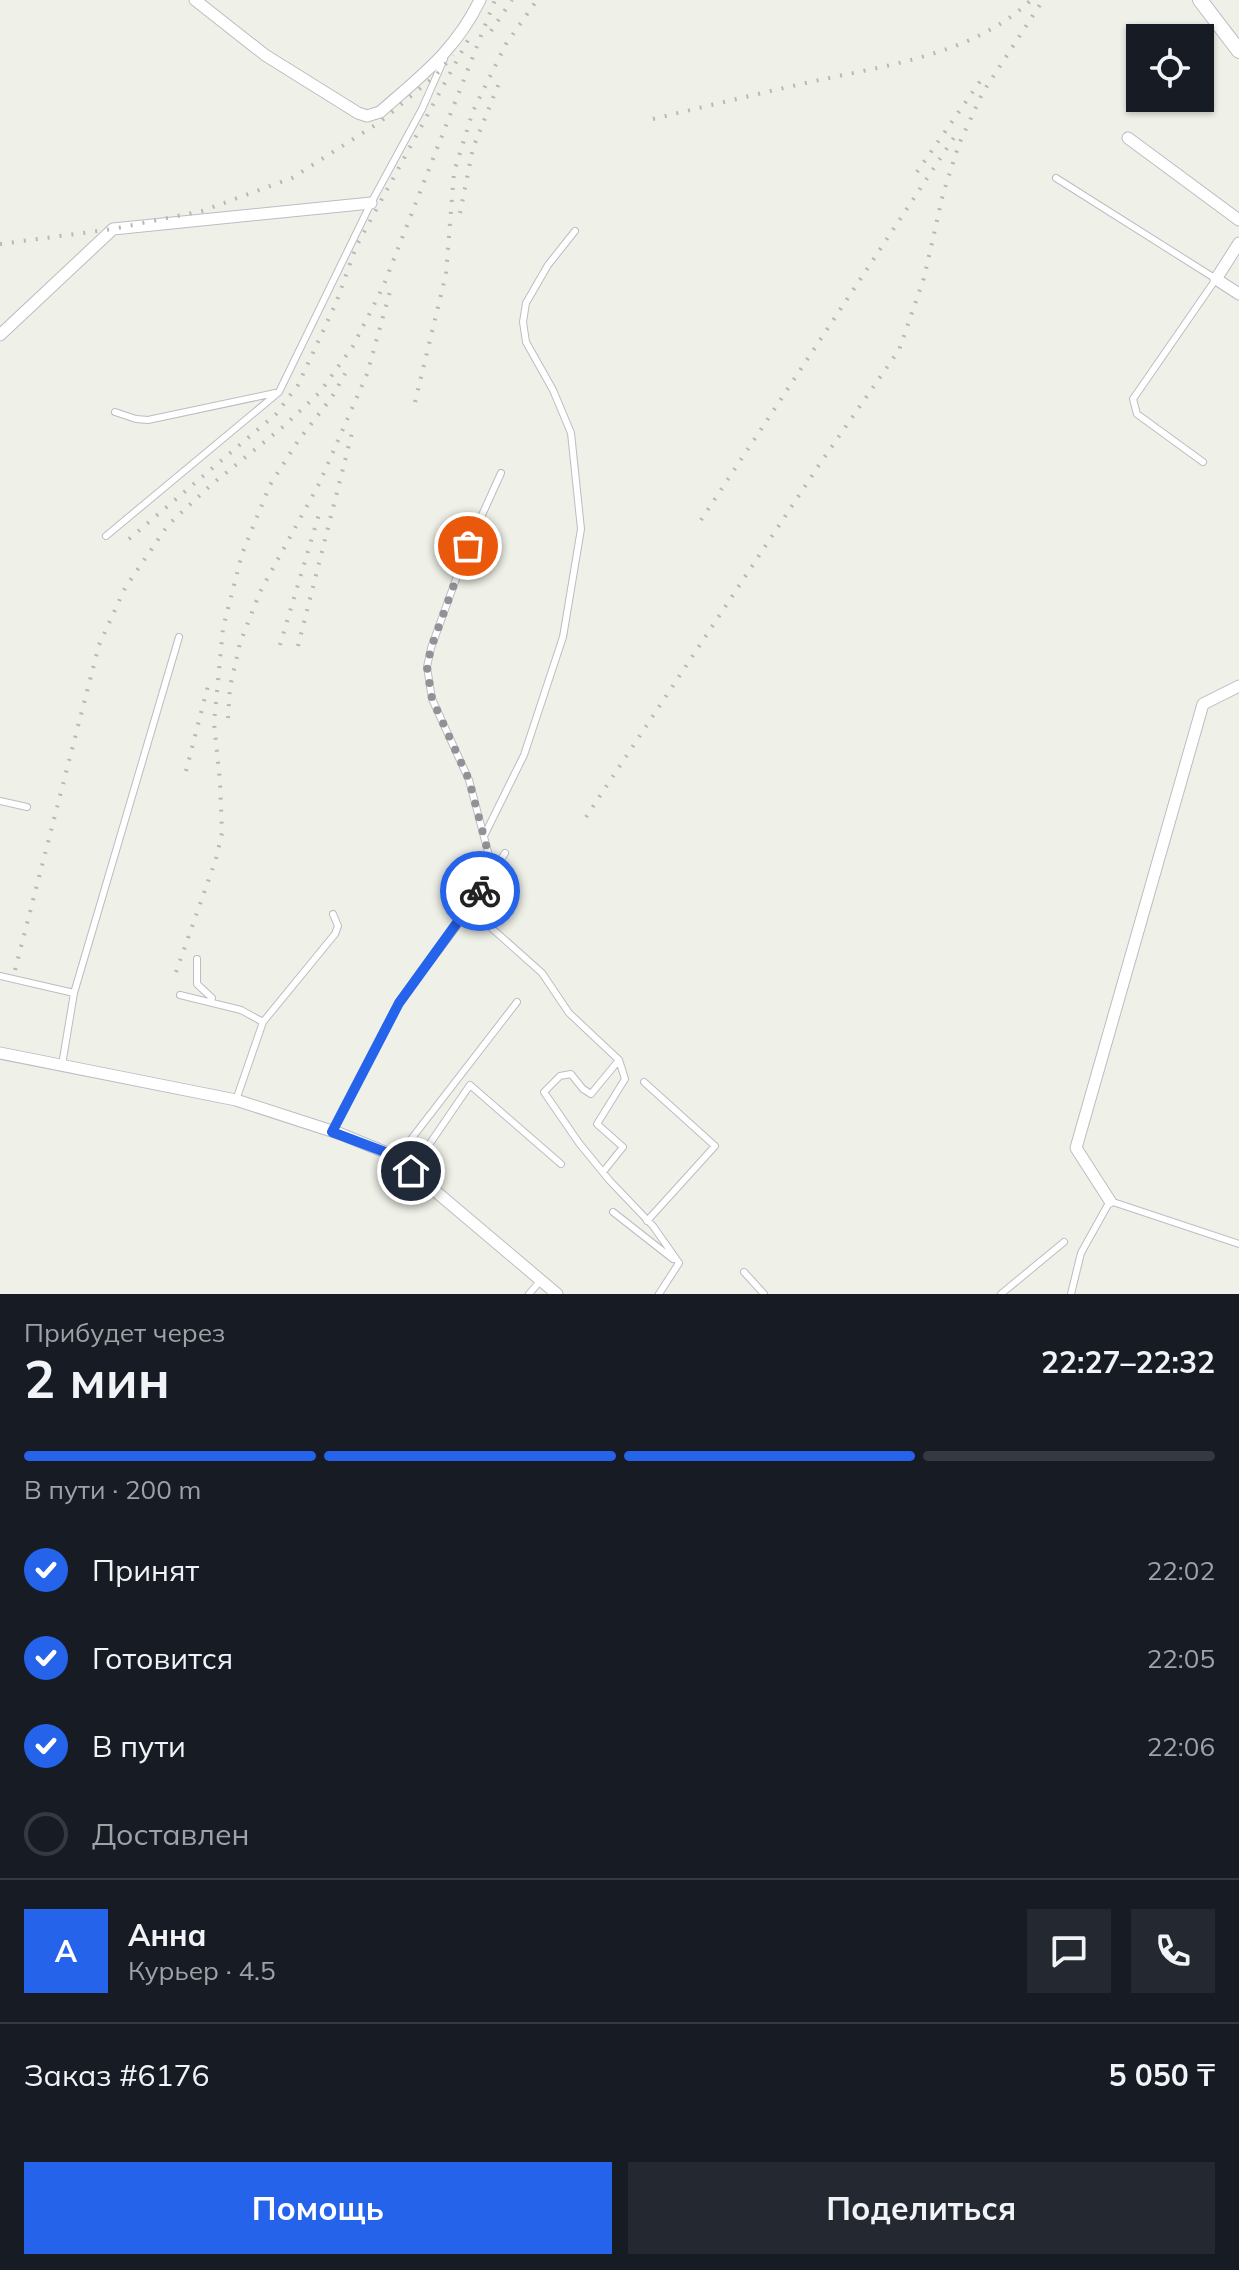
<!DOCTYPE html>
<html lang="ru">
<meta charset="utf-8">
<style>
body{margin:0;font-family:Mulish,sans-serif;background:#242831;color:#f1f3f6;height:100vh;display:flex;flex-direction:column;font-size:30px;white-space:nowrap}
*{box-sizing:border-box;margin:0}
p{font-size:26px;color:#9ea1a6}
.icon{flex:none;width:44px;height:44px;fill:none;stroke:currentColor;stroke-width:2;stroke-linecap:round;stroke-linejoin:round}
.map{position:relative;height:1294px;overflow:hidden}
.panel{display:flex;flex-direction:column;background:#171b24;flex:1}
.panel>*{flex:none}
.buttons{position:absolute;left:1126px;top:24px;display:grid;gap:16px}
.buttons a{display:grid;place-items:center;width:88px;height:88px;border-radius:0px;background:#171b24;box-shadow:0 2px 6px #0004;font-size:40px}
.pin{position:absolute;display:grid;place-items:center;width:68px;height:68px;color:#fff;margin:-34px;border:4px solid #fff;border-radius:50%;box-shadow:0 2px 8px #0007}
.courier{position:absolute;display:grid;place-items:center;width:80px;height:80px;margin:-40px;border:6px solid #2563eb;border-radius:50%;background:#fff;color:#222;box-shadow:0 2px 10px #0007}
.overview em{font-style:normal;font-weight:700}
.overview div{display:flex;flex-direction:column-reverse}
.overview{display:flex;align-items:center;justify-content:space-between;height:136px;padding:0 24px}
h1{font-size:52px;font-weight:700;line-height:60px}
.bar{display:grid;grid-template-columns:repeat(4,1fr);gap:12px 8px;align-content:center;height:96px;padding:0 24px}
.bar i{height:10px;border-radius:6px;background:#363941}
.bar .current{background:#2563eb}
.bar p{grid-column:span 4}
.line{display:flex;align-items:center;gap:20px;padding:0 24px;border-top:2px solid #363941}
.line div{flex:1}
.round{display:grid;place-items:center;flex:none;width:84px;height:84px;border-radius:0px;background:#242831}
ol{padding:0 24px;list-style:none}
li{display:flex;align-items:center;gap:24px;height:88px}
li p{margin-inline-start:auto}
li .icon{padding:8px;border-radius:50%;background:#2563eb;color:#fff;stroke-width:4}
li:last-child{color:#9ea1a6}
li i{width:44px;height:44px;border:4px solid #363941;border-radius:50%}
.cta{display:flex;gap:16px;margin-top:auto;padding:16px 24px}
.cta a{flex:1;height:92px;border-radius:0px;background:#2563eb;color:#fff;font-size:32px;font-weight:700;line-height:92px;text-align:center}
.cta a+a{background:#242831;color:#f1f3f6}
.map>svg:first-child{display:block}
</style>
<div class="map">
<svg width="1239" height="1294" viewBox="0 0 1239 1294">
<rect width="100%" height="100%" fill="#eff1e8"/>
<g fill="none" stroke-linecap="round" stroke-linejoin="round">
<!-- service casing -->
<g stroke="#bcbcc3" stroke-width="8">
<path id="service" d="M 1056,178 L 1216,279 L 1133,399 L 1137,414 L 1203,462
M 115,412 L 136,419 L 148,420 L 275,393
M 106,536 L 279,392 L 371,203 L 422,109 L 444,59
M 0,801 L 27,807
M 484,836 L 524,755 L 563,637 L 581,529 L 571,433 L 553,390 L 526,342 L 523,322 L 526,303 L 548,265 L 575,231
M 493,871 L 469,780 L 432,699 L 427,667 L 431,648 L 468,546 L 501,473
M 469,908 L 542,973 L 569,1013 L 619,1060 L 591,1094 L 583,1089 L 571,1074 L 560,1076 L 544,1092 L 579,1143 L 610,1181 L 653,1226 L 679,1263 L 659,1294
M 197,959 L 197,984 L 212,998
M 0,976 L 74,993
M 180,995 L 241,1010 L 263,1022
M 62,1065 L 74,993 L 179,637
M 644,1082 L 715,1146 L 647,1221
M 236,1100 L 263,1022 L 335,934 L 338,926 L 333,914
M 332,1132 L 399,1003 L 463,918 L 505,853
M 395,1160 L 517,1002
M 411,1171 L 470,1085 L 561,1164
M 603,1172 L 623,1147 L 597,1124 L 625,1079 L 619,1060
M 613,1212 L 673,1259
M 744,1272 L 764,1294
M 529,1294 L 541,1280
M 1001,1294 L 1064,1242
M 1071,1294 L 1081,1253 L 1110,1201 L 1239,1244"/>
</g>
<!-- minor casing -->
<g stroke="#bcbcc3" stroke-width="13">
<path id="minor" d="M 195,0 L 265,55 L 358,113 L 367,116 L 380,112 C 422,75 455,51 480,0
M 1128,138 L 1239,220
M 1239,243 L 1216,279 L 1239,294
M 0,335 L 113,229 L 371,203
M 0,1053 L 236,1100 L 341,1134 L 385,1152 L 421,1179 L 557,1294
M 1110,1201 L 1076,1148 L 1203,704 L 1239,686"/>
</g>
<!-- tertiary casing -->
<g stroke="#bcbcc3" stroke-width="16">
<path id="tertiary" d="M 1200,0 L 1239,51"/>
</g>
<!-- service -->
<use href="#service" stroke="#fff" stroke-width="6"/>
<!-- minor -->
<use href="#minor" stroke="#fff" stroke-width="11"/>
<!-- tertiary -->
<use href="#tertiary" stroke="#fff" stroke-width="14"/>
<!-- rail -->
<path stroke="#b8b8b9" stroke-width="4" stroke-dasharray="2 10" stroke-linecap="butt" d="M 491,31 L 512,0
M 653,119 C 707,106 761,93 815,81 C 888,65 975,54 1031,0
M 917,172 L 981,80
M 460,213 L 473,148 L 499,83
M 0,244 L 113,229 L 202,211 L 292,178 L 380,122 L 435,76 L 453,55
M 415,402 L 446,274 L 454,172 L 473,111 L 506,44 L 537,0
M 701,520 L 957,133
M 129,539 L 276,414 L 298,385 L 336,303 L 356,247 L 468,40
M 280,645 L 320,511
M 298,646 L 353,429
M 228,718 L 230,687 L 240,643 L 260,592 L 319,484 L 367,374 L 391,288
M 186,771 L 210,678
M 586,817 L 819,465 L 899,350 L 924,278 L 943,194 L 959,144 L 983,92 L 1043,0
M 15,970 L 99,645 L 125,588 L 168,525 L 211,485 L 284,426 L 320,392 L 353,346 L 383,287 L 495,0
M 176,972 L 216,859 L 222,833 L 220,781 L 214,723 L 223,628 L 242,554 L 270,485 L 298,441 L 332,397 L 346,372"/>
</g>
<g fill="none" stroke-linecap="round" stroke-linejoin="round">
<!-- done -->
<path stroke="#919295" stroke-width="8" stroke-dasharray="0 14.4" d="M 468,546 L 431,648 L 427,667 L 432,699 L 469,780 L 493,871 L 480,891"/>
<!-- route -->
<path stroke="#2563eb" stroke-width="10" d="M 411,1171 L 385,1152 L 332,1132 L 399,1003 L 480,891"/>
</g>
</svg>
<div class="buttons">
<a><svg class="icon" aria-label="locate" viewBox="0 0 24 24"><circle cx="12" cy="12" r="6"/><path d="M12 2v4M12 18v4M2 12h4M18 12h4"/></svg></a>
</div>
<div class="pin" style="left:468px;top:546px;background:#ea580c"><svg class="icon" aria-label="bag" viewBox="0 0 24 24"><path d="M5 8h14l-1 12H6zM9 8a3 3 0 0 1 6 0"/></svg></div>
<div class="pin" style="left:411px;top:1171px;background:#1f2937"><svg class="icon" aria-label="home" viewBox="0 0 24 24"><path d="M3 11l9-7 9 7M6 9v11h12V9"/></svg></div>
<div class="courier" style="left:480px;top:891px"><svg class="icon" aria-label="bike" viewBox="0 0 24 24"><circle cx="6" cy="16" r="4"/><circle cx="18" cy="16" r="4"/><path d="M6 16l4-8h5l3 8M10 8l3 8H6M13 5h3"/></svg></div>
</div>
<section class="panel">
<div class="overview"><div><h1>2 мин</h1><p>Прибудет через</p></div><em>22:27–22:32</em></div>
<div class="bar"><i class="current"></i><i class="current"></i><i class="current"></i><i></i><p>В пути · 200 m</p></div>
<ol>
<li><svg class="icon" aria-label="check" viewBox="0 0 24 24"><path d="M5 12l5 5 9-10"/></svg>Принят<p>22:02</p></li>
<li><svg class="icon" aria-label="check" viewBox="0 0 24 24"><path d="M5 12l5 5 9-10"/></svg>Готовится<p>22:05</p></li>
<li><svg class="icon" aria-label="check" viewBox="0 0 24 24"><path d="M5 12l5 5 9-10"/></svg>В пути<p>22:06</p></li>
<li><i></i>Доставлен</li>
</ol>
<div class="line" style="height:144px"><b class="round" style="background:#2563eb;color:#fff">А</b><div><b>Анна</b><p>Курьер · 4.5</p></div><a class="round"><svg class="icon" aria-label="chat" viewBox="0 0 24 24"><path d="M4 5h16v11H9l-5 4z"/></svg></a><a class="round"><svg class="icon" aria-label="phone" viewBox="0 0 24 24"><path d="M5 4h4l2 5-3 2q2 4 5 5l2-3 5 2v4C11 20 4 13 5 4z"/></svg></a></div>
<div class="line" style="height:104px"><div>Заказ #6176</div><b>5 050 ₸</b></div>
<div class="cta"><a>Помощь</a><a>Поделиться</a></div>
</section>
